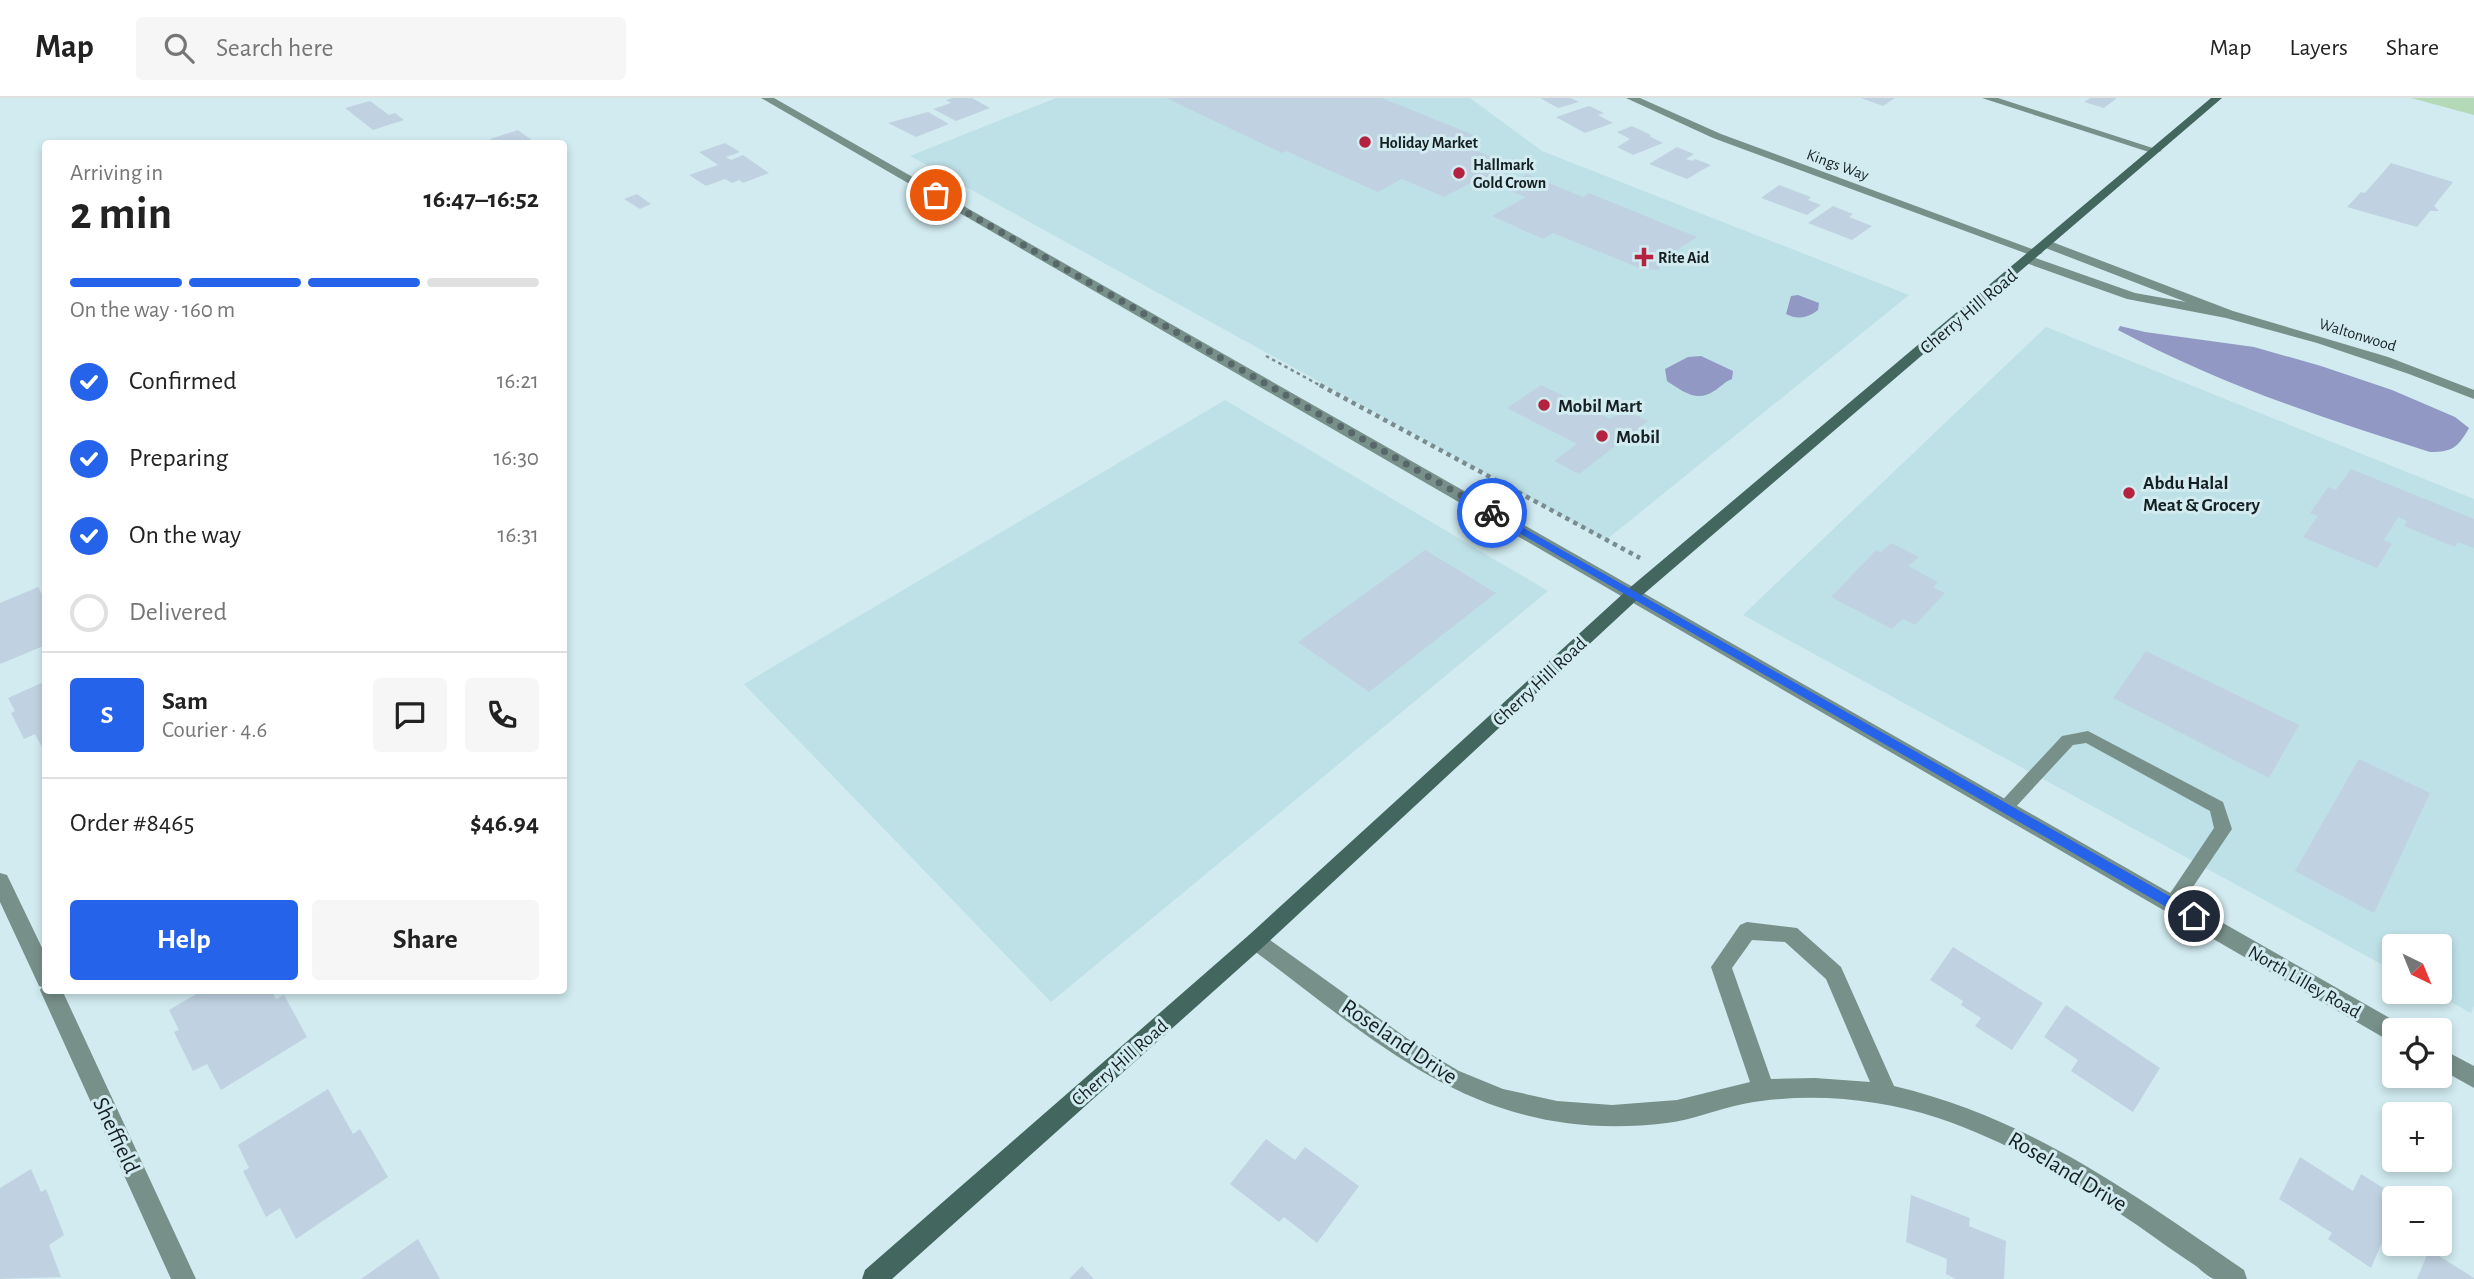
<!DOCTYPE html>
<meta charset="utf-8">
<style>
body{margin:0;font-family:"Alegreya Sans",sans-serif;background:#f6f6f6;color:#222;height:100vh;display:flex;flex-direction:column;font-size:26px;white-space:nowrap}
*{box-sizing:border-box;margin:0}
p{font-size:23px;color:#767676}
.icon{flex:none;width:38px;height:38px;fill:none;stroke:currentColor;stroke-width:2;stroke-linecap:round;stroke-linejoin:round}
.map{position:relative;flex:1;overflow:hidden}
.panel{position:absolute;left:42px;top:42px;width:525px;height:854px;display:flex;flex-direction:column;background:#fff;border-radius:7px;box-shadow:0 4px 10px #0003}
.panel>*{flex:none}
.needle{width:46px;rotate:137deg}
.fabs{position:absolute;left:2382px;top:836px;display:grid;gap:14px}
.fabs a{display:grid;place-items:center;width:70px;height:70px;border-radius:7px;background:#fff;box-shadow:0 4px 10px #0003;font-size:35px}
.pin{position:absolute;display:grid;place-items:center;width:60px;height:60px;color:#fff;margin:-30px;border:4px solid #fff;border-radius:50%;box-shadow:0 2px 7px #0007}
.courier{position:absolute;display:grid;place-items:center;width:70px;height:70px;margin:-35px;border:5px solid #2563eb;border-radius:50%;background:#fff;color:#222;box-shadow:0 2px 9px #0007}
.headline em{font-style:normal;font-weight:700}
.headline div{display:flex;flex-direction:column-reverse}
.headline{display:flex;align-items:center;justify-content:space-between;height:119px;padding:0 28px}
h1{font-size:46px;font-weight:700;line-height:52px}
.bar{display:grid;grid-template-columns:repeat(4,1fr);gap:10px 7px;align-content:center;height:84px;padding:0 28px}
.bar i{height:9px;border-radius:5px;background:#e0e0e0}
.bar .active{background:#2563eb}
.bar p{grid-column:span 4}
.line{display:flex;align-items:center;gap:18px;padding:0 28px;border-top:2px solid #e0e0e0}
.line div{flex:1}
.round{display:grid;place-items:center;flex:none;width:74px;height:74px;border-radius:7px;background:#f6f6f6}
ol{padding:0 28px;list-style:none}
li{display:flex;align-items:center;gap:21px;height:77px}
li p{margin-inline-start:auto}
li .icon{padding:7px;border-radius:50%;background:#2563eb;color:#fff;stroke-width:4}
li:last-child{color:#767676}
li i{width:38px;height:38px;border:4px solid #e0e0e0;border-radius:50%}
.action{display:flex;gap:14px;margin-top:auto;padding:14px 28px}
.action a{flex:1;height:80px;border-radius:7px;background:#2563eb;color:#fff;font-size:28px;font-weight:700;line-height:80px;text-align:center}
.action a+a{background:#f6f6f6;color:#222}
header{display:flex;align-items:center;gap:42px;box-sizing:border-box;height:98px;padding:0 35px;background:#fff;border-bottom:2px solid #e0e0e0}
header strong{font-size:33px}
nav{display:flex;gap:38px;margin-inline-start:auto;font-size:24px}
.search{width:490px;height:63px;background:#f6f6f6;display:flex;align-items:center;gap:18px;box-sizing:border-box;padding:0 24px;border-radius:7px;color:#767676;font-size:26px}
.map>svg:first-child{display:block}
</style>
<header>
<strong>Map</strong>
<div class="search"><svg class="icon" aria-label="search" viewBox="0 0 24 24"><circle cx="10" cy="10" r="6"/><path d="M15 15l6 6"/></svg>Search here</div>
<nav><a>Map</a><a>Layers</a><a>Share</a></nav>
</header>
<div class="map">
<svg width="2474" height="1181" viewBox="0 0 2474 1181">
<rect width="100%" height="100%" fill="#d1ebf0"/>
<!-- built -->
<path fill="#bee0e7" d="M 1056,0 L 1470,0 L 1542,53 L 1909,197 L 1606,442 L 910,58 Z
M 2046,229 L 2474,401 L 2474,908 L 2471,915 L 2433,894 L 2440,894 L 2440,849 L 2394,849 L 2394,873 L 1743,517 Z
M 1225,302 L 1548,493 L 1051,904 L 744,586 Z"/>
<!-- green -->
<path fill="#b4d9b6" d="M 2411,0 L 2474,0 L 2474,17 Z"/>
<!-- water -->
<path fill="#9198c3" d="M 1798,197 L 1819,205 L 1818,212 C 1808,220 1798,222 1786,216 L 1791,198 Z
M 2120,228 L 2145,234 L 2254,249 L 2321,268 L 2392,292 L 2455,319 L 2469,330 C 2458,349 2453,354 2430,354 C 2324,321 2215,284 2118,232 Z
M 1701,258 L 1733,273 L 1732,281 C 1724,284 1721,289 1714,293 C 1697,305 1682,293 1667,283 L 1665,271 L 1688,259 Z"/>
<!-- building -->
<path fill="#c0d2e1" d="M 953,0 L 972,0 L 990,10 L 956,23 L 933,11 L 951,5 L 946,2 Z
M 1166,0 L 1382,0 L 1481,40 L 1465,48 L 1516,69 L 1486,86 L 1476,82 L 1444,99 L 1402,81 L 1378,94 L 1286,53 L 1282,55 Z
M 1540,0 L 1571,0 L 1579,4 L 1558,10 Z
M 1861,0 L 1895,0 L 1883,8 Z
M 2090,0 L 2117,0 L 2104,10 L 2084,4 Z
M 370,3 L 389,17 L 395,15 L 404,22 L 373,32 L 345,10 Z
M 1589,8 L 1604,15 L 1598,17 L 1613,25 L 1585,35 L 1556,19 Z
M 928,14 L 949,26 L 916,39 L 888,25 Z
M 1632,28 L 1651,37 L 1649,38 L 1663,45 L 1633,57 L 1617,49 L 1630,41 L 1617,34 Z
M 518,32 L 537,46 L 496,46 L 490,41 Z
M 725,45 L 740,54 L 726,59 L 731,62 L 743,57 L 769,75 L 743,85 L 739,82 L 732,85 L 725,81 L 706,88 L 689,77 L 718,67 L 699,54 Z
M 1677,49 L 1694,56 L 1686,61 L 1692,63 L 1695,61 L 1711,67 L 1687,81 L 1649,66 Z
M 2391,65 L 2453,84 L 2434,108 L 2439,113 L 2430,113 L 2417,129 L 2347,109 L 2361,94 L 2365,95 Z
M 1527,76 L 1583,99 L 1589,95 L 1697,139 L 1657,165 L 1660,172 L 1642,171 L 1553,135 L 1543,141 L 1492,118 L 1526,99 L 1510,93 L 1525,84 L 1518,81 Z
M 1779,87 L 1811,99 L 1808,102 L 1821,107 L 1807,117 L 1761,100 Z
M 637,96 L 651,106 L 640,111 L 624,101 Z
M 1833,108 L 1853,116 L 1849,119 L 1872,128 L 1852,142 L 1808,125 Z
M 1541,287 L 1610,321 L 1624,311 L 1648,323 L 1579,376 L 1554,363 L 1577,346 L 1507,310 Z
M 2351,371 L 2474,421 L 2474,450 L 2458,444 L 2455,449 L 2404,428 L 2407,423 L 2398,419 L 2384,442 L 2392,446 L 2377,470 L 2303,439 L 2318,418 L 2310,415 L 2328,389 L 2336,392 Z
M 1891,445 L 1919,459 L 1908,468 L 1938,484 L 1933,489 L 1945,495 L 1915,527 L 1903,521 L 1892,531 L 1831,499 L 1876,452 L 1881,454 Z
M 1425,452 L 1496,495 L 1369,594 L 1298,544 Z
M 38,489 L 46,503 L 46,547 L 0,566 L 0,505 Z
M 2146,553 L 2299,627 L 2269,680 L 2113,600 Z
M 46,583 L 46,657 L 35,636 L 24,641 L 11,615 L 15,613 L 8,600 Z
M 2359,661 L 2430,695 L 2374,815 L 2295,773 Z
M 1953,849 L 2043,905 L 2012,952 L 1975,928 L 1981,920 L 1961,907 L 1963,903 L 1930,882 Z
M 203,892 L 271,892 L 276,901 L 284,897 L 307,939 L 221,992 L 207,966 L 193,973 L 174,934 L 179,932 L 169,912 Z
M 2066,907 L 2160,970 L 2133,1014 L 2071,973 L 2078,962 L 2044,939 Z
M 328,991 L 353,1036 L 360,1031 L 388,1079 L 296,1141 L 280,1110 L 266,1119 L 243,1073 L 249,1070 L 238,1047 Z
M 1266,1041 L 1295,1062 L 1305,1049 L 1359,1088 L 1317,1145 L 1284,1119 L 1279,1124 L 1230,1086 Z
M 2300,1059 L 2353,1093 L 2361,1076 L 2401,1101 L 2394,1101 L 2394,1117 L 2371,1170 L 2328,1141 L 2332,1135 L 2279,1101 Z
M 31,1071 L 41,1094 L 46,1091 L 64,1137 L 49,1147 L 61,1179 L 0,1181 L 0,1090 Z
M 1911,1097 L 1970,1120 L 1969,1128 L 2006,1143 L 2004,1181 L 1956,1181 L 1946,1176 L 1947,1161 L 1906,1144 Z
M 418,1141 L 440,1181 L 361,1181 Z
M 2429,1152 L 2474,1180 L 2474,1181 L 2417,1181 Z
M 1082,1168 L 1094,1181 L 1069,1181 Z"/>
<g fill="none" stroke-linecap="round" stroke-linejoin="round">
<!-- path-far1 -->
<path stroke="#7a8c90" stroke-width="2.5" stroke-dasharray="3.5 3.5" stroke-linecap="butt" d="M 1266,258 L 1323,289"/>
<!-- path -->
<path stroke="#7a8c90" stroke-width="4.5" stroke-dasharray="4.5 4.5" stroke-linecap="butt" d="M 1320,287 L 1640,460"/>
<!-- service -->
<path fill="#78908a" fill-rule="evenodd" d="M 2088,633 L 2223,704 L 2232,731 L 2178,811 L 2172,814 L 2166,811 L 2163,806 L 2214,730 L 2210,713 L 2086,645 L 2073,647 L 2011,714 L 2005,716 L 1999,714 L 1996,709 L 2062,638 Z"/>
<!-- minor -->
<path fill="#78908a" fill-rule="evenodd" d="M 1626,0 L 1640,0 L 1721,36 L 2043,155 L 2033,158 L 1713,40 Z
M 1982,0 L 1998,0 L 2162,53 L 2152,55 Z
M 2047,142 L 2233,213 L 2388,259 L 2474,292 L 2474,301 L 2409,276 L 2317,245 L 2226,220 L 2127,201 L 2026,165 L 2024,162 L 2030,158 L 2135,195 L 2186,204 L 2043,149 L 2041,146 Z
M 0,775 L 7,777 L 46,858 L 46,892 L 62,892 L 196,1181 L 171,1181 L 40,892 L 42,889 L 39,888 L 0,804 Z
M 1747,824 L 1797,830 L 1841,869 L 1894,988 C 2031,1021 2130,1094 2244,1172 L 2247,1181 C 2238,1181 2223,1181 2214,1181 C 2208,1179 2201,1172 2196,1168 C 2176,1155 2157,1141 2137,1127 C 2075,1085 2011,1044 1938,1020 C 1877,1000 1806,994 1743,1006 C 1717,1011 1693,1022 1667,1025 C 1482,1047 1386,951 1249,849 L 1246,843 L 1249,837 L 1256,834 L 1263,837 L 1422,951 L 1459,973 L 1503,991 L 1557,1003 L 1612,1007 L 1677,1002 L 1750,984 L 1711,869 L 1740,827 ZM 1752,842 L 1785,844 L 1826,881 L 1870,984 L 1815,980 L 1771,981 L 1732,870 Z"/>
<!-- tertiary -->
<path fill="#78908a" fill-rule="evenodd" d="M 761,0 L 774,0 L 2402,927 L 2404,933 L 2394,933 L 2394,944 L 2386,941 Z
M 2440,950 L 2474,968 L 2474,990 L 2440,971 Z"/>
<!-- secondary -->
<path fill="#43675f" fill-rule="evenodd" d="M 2211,0 L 2222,0 L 1639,500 L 1263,849 L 892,1181 L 862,1181 L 865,1172 L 1249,837 L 1627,492 Z"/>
</g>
<!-- route -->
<path fill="#2563eb" d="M 1492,412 L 2199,815 L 2199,822 L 2189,822 L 1488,417 L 1488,413 Z"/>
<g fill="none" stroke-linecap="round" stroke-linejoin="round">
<!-- done -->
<path stroke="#57676a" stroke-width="7" stroke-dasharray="0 12.6" d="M 936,97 L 1492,415"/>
</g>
<!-- markers -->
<g fill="#b42240" stroke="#d1ebf0" stroke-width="2.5">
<circle cx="1365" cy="44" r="7"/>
<circle cx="1459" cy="75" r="7"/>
<path d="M1640.5 148.5h7v7h7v7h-7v7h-7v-7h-7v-7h7z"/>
<circle cx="1544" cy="307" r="7"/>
<circle cx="1602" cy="338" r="7"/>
<circle cx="2129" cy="395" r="7"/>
</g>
<g text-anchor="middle" stroke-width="6" stroke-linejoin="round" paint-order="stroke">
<!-- far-poi labels -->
<g font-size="16" font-weight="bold" fill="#162022" stroke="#d1ebf0" text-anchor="start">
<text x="1379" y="50">Holiday Market</text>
<text x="1473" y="72">Hallmark<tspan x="1473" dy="18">Gold Crown</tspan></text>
<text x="1658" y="165">Rite Aid</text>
</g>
<!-- far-street labels -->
<g font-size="16" fill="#162022" stroke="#d1ebf0">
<text transform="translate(1838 66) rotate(20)" y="6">Kings Way</text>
<text transform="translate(2358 236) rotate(17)" y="6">Waltonwood</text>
</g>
<!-- street labels -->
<g font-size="19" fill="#162022" stroke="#d1ebf0">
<text transform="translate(1968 213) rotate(-40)" y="7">Cherry Hill Road</text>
<text transform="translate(1539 583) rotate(-43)" y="7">Cherry Hill Road</text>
<text transform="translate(2305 883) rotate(30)" y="7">North Lilley Road</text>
<text transform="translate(1119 964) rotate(-41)" y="7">Cherry Hill Road</text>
</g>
<!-- poi labels -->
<g font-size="19" font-weight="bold" fill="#162022" stroke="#d1ebf0" text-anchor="start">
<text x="1558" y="314">Mobil Mart</text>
<text x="1616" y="345">Mobil</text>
<text x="2143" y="391">Abdu Halal<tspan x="2143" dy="22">Meat &amp; Grocery</tspan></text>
</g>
<!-- near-street labels -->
<g font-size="23" fill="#162022" stroke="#d1ebf0">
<text transform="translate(1400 943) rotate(34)" y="8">Roseland Drive</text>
<text transform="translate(117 1037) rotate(65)" y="8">Sheffield</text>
<text transform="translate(2068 1073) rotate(31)" y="8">Roseland Drive</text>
</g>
</g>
</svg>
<div class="fabs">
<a><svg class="needle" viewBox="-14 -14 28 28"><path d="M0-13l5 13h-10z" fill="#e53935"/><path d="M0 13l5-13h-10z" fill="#767676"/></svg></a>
<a><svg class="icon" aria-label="locate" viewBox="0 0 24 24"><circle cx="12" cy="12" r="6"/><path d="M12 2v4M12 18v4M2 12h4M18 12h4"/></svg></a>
<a>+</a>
<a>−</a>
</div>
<div class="pin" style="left:936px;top:97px;background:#ea580c"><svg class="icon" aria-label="bag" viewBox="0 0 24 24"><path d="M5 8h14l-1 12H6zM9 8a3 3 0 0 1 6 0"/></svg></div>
<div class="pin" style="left:2194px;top:818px;background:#1f2937"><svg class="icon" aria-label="home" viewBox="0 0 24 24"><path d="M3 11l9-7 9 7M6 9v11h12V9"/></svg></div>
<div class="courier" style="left:1492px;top:415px"><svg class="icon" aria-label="bike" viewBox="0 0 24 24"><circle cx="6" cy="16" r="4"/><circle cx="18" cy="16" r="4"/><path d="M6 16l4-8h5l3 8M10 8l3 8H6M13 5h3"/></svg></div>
<section class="panel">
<div class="headline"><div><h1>2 min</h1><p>Arriving in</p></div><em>16:47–16:52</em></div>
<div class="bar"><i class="active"></i><i class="active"></i><i class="active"></i><i></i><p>On the way · 160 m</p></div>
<ol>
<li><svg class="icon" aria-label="check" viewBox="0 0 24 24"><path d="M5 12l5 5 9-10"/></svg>Confirmed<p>16:21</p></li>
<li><svg class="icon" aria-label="check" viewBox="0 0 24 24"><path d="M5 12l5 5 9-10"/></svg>Preparing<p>16:30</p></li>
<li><svg class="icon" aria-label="check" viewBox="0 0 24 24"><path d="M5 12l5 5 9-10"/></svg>On the way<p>16:31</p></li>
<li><i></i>Delivered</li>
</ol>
<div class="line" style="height:126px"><b class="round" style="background:#2563eb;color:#fff">S</b><div><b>Sam</b><p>Courier · 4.6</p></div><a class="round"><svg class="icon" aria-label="chat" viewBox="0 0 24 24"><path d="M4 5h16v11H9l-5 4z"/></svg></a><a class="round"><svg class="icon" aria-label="phone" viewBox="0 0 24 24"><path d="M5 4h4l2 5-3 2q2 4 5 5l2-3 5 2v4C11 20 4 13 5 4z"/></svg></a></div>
<div class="line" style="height:91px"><div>Order #8465</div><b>$46.94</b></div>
<div class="action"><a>Help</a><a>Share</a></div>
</section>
</div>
